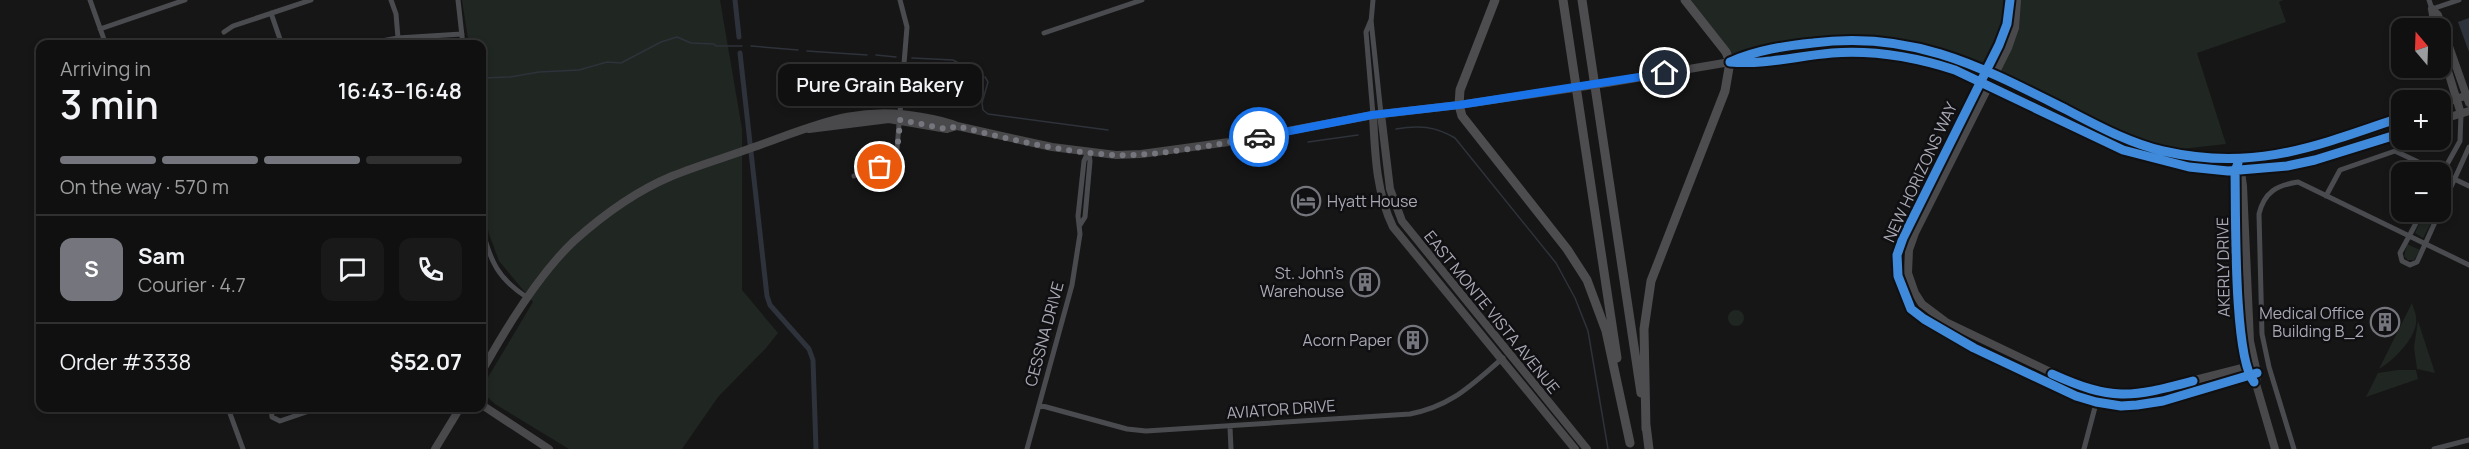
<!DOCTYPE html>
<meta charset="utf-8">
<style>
body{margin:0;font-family:Manrope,sans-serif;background:#191919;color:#f1f3f6;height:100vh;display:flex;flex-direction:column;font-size:22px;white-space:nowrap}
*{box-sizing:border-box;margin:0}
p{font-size:20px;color:#9c9d9f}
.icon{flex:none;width:33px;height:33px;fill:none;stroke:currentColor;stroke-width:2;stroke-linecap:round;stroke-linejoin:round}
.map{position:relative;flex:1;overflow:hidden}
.drawer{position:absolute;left:36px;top:40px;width:450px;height:372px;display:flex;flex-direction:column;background:#101010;border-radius:12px;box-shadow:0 3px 9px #0003,0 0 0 2px #303030}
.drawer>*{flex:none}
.needle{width:39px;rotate:341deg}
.tools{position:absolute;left:2391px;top:18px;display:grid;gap:12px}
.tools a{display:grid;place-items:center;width:60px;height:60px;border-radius:12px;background:#101010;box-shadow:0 3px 9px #0003,0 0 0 2px #303030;font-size:30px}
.pin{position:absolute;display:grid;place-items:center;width:51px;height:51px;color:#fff;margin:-26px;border:3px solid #fff;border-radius:50%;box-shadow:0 2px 6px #0007}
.courier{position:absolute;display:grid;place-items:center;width:60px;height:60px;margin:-30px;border:4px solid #1a73e8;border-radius:50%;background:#fff;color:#222;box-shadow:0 2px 8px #0007}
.bubble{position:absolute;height:42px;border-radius:12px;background:#101010;box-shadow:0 3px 9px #0003,0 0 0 2px #303030;font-size:20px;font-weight:600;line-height:42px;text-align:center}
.summary em{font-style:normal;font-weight:600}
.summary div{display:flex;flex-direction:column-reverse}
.summary{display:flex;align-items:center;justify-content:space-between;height:102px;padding:0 24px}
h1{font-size:39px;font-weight:600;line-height:45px}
.bar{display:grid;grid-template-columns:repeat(4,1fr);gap:9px 6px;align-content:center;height:72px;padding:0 24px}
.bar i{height:8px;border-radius:4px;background:#303030}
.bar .current{background:#75767d}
.bar p{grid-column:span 4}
.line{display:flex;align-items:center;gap:15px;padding:0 24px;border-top:2px solid #303030}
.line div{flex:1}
.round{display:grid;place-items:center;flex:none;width:63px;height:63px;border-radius:12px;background:#191919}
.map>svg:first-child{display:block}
</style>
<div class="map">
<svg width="2469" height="449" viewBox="0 0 2469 449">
<rect width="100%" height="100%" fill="#161616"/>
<!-- green -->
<path fill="#202622" d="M 462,0 L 720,0 L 742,129 L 742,290 L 778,333 L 766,348 L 718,397 L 682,449 L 569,449 L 495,404 L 483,393 L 483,385 L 487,379 L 533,302 L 499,261 L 489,234 L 482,200 L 482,45 L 469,45 Z
M 1685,0 L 2283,0 L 2279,2 L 2286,22 L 2197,53 L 2226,144 L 2163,151 L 2112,133 L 2006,80 L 1902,44 L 1803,44 L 1730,62 Z
M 2425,212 L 2437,212 L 2423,238 L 2415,233 Z
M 2407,244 L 2420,250 L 2414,260 L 2408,260 L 2404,256 Z
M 2412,303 C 2413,308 2416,313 2416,317 C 2419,336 2394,360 2379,369 Z
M1728 318a8 8 0 1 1 16 0a8 8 0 1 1-16 0Z
M 2418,321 L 2435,373 L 2417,369 L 2414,347 Z
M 2398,370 L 2416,370 L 2418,379 L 2366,397 L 2378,373 Z"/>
<!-- water -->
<path fill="#2e323a" d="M 2469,18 L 2469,52 L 2458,22 Z"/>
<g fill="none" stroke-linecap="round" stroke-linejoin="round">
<!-- stream -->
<path stroke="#2e323a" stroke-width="1.5" d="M 751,46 L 798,50
M 807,51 L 867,55
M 876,55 L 896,57
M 912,58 L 953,60 L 981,75
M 985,77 L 988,82 L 982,103 L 983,110 L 988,114 L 1108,130
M 482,78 L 510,77 L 539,72 L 579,70 L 607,62 L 621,63 L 661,42 L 677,37 L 691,43 L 714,44 L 716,46 L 742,46
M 1396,129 C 1418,125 1435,126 1455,138 L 1556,263 L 1575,298 L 1588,331 L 1608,449
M 1308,142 L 1358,135"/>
<!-- canal -->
<path stroke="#2e323a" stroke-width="5" d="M 735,0 L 739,37
M 740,53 L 767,296 L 770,305 L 809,349 L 813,360 L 816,449"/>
<!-- street -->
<path stroke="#4a4b4f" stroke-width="5" d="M 90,0 L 106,45
M 391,0 L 396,14 L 398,38
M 458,0 L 463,45
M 2429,0 L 2432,9 L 2459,0
M 271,13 L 282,45
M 1371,20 L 1366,32 L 1373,115
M 1371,20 L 1381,114
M 1371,22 L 1373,0
M 100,29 L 185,0
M 224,32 L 233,26 L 311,0
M 1044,33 L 1142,0
M 360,45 L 398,38 L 462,34
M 854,176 C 871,171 889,166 897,149 L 907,27 L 900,0
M 2440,177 L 2460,141 L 2461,114
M 2326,196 L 2340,170 L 2395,151 L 2469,186
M 2422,212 L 2400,253 L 2402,261 L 2410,265 L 2417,262 L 2469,147
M 1080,225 L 1085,217 L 1090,161 L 1089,153
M 482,228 C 490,261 498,279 528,298
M 1039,405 L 1127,429 L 1146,431 L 1410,414 C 1452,406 1471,385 1503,358
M 228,408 L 243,449
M 271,408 L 272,417 L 280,421 L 318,408
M 1230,427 L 1231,449
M 1027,449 L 1072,285 L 1080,234 L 1078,216 L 1084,161 L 1088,152
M 2084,449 L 2099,392
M 2294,449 L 2269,367 L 2262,334 L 2259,214 C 2264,192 2277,185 2298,182 L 2469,265
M 2434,449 L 2469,440"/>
<!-- secondary -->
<path stroke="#49494c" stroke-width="8" d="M 2010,0 L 2007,24 L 1999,45 L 1903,238 L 1897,255 L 1898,276 L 1911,309 L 1924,319 L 1974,348 L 2076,396 L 2096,402 L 2121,406 L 2137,405 L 2163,401 L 2257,373
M 2017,0 L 2015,28 L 2008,48 L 1915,233 L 1909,250 L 1908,273 L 1915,293 L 1922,304 L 1946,322 L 2084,388 L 2106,394 L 2136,395 L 2254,365
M 2432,9 L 2438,15 L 2469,103
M 2432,9 L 2435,28
M 2440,45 L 2461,114
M 1733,61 C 1757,49 1785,46 1812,43 C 1912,31 1979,66 2066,110 C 2103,129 2139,148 2180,154 C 2209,158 2242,161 2271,156 C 2316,150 2359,132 2402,117
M 1607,83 L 1730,62 L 1753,64 L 1833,53 L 1895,55 L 1955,70 L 2123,150 L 2176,165 L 2224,171 L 2287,166 L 2315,160 L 2402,133
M 2440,104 L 2462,97
M 1381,114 L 1390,189 L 1402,221 L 1587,449
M 1373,115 C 1375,153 1376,192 1393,227 L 1575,449
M 2440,120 L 2469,111
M 957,126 L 1052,147 L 1116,155 L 1141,154 L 1229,142 L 1373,115 L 1459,105 L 1567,89
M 2239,158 L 2243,186 L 2250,341 L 2257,373 L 2256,384 L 2275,449
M 2236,167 L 2239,324 L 2247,370
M 482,371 C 506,328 538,275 574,241 C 603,215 636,191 672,176 C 699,165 727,157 754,147 C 814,126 857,104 922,117 C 934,119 945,121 957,126 L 947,129 L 889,119 L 809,129
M 482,405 L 549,449
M 435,449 L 460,408"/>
<!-- highway -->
<path stroke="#4d4d50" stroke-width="9" d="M 1495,0 L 1460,90 L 1459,105 L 1462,116 L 1567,249 L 1587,280 L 1606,331 L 1630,443
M 1563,0 L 1617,358
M 1582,0 L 1641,393
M 1646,425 L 1649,449
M 1646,429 L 1644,329 L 1651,281 L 1725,91 L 1730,62 L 1726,52 L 1685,0"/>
<!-- secondary-bridge -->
<path stroke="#49494c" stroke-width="8" d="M 1567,89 L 1607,83"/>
<!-- cycleway casing -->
<g stroke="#101012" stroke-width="13">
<path id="cycleway" d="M 2010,0 L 2007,24 L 1999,45 L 1903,238 L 1897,255 L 1898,276 L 1911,309 L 1924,319 L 1974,348 L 2076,396 L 2096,402 L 2121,406 L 2137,405 L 2163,401 L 2257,373
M 1730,62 C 1756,50 1785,46 1813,43 C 1913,30 1981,67 2067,110 C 2098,126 2129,143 2163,151 C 2255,172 2317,146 2402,117
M 1730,62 C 1765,65 1797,56 1832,53 C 1873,50 1915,57 1955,70 L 2123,150 L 2189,167 L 2228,171 L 2287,166 L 2315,160 L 2402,133
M 2238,163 L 2235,171 C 2236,210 2233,357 2254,382
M 2052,374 C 2112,401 2130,398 2193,381"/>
</g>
<!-- cycleway -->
<use href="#cycleway" stroke="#408adc" stroke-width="9"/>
</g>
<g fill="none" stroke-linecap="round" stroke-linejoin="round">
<!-- done -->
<path stroke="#75767d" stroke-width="6" stroke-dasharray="0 10.8" d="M 880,167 C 900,153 898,143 900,120 L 947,129 L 957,126 C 1008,139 1061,152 1114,155 C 1156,157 1217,144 1259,137"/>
<!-- route -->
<path stroke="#1a73e8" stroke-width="8" d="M 1259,137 L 1372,115 L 1459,105 L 1665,73"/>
</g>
<!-- icons -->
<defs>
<g id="hotel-ring" transform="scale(1.5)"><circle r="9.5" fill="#101012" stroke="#75767d" stroke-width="1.5"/><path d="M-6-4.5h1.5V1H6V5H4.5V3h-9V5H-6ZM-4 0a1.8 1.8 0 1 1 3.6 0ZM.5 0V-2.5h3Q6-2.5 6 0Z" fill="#75767d"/></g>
<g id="building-ring" transform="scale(1.5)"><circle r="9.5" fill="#101012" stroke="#75767d" stroke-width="1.5"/><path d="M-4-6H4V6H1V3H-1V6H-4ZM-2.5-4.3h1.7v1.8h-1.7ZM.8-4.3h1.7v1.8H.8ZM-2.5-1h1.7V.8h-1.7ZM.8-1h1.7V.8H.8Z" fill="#75767d"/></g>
</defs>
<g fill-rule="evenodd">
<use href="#hotel-ring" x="1306" y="201"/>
<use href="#building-ring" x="1365" y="282"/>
<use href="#building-ring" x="2385" y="322"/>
<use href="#building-ring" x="1413" y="340"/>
</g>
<g text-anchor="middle" stroke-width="5" stroke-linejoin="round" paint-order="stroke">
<!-- street labels -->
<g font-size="16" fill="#a8a9b5" stroke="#101012">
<text transform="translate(1920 172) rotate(-65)" y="6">NEW HORIZONS WAY</text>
<text transform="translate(2223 267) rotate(-91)" y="6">AKERLY DRIVE</text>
<text transform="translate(1492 312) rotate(51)" y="6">EAST MONTE VISTA AVENUE</text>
<text transform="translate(1044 334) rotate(-75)" y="6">CESSNA DRIVE</text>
<text transform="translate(1281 409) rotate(-4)" y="6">AVIATOR DRIVE</text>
</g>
<!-- poi labels -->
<g font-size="16" fill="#a8a9b5" stroke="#101012" text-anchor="end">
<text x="1327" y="207" text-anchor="start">Hyatt House</text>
<text x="1344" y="279">St. John's<tspan x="1344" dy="18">Warehouse</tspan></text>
<text x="2364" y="319">Medical Office<tspan x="2364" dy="18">Building B_2</tspan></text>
<text x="1392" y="346">Acorn Paper</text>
</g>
</g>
</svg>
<div class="tools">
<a><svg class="needle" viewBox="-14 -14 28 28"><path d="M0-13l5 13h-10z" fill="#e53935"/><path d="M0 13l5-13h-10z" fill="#9c9d9f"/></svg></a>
<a>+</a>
<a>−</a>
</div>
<div class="pin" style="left:880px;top:167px;background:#ea580c"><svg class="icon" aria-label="bag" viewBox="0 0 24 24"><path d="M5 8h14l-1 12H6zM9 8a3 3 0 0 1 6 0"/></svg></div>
<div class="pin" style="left:1665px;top:73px;background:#1f2937"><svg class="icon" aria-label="home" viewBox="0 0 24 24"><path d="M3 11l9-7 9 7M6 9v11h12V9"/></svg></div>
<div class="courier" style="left:1259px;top:137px"><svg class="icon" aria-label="car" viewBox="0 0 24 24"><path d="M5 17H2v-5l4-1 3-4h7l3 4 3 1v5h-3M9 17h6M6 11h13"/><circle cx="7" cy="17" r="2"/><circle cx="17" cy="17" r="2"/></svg></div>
<div class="bubble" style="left:778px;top:64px;width:204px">Pure Grain Bakery</div>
<section class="drawer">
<div class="summary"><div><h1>3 min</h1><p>Arriving in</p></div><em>16:43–16:48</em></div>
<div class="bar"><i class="current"></i><i class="current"></i><i class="current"></i><i></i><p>On the way · 570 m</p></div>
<div class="line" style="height:108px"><b class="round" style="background:#75767d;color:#fff">S</b><div><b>Sam</b><p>Courier · 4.7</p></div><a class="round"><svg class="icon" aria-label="chat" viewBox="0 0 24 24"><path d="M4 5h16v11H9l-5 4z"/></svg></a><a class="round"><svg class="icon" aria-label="phone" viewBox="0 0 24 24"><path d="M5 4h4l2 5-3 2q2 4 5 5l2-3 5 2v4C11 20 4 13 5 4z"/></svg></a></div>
<div class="line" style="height:78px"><div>Order #3338</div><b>$52.07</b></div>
</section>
</div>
